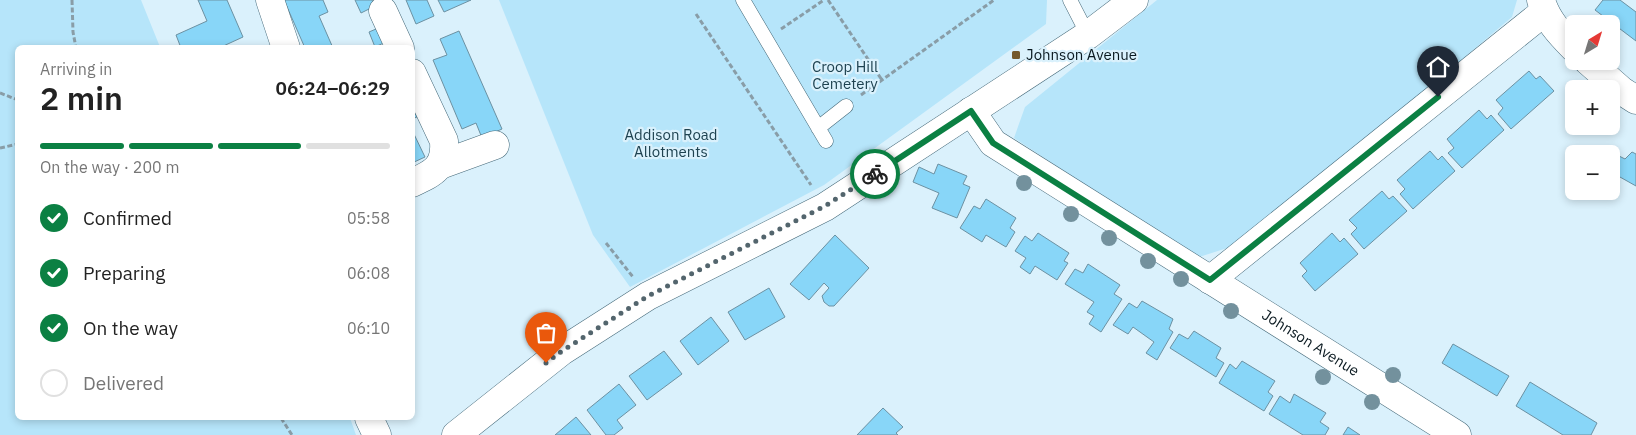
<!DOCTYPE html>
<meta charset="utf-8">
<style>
body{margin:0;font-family:"IBM Plex Sans",sans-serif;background:#f6f6f6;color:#222;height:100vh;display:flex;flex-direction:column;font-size:19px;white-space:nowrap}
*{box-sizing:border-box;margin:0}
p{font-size:16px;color:#767676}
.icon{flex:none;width:28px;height:28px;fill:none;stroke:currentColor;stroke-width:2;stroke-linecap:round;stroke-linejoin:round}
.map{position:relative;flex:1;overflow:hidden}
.side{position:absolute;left:15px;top:45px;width:400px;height:375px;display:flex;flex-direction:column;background:#fff;border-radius:8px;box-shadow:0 2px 8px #0003}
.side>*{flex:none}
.needle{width:32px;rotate:38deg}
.controls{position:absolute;left:1565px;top:15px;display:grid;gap:10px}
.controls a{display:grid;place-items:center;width:55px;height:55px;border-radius:8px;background:#fff;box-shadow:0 2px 8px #0003;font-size:25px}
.pin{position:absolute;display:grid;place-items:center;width:42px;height:42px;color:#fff;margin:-51px -21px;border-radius:50% 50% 50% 0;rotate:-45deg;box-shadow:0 0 5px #0007}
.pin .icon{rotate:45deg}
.courier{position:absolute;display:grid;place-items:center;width:50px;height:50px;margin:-25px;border:4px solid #0b8043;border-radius:50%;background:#fff;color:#222;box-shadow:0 1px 6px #0007}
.head em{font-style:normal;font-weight:600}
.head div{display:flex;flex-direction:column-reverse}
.head{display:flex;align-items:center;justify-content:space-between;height:85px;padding:0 25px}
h1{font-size:32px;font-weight:600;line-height:38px}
.bar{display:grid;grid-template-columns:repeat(4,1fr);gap:8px 5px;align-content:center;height:60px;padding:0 25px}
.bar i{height:6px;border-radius:4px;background:#e0e0e0}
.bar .on{background:#0b8043}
.bar p{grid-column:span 4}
ol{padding:0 25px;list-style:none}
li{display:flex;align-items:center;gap:15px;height:55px}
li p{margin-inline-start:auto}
li .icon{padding:5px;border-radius:50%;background:#0b8043;color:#fff;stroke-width:4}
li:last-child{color:#767676}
li i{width:28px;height:28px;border:2px solid #e0e0e0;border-radius:50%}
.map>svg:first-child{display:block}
</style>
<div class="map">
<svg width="1636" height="435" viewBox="0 0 1636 435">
<rect width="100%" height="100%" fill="#daf1fc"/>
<!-- green -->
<path fill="#b6e5fa" d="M 0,0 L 141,0 L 160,47 L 18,48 L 18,418 L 350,418 L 356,435 L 0,435 Z
M 499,0 L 1047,0 L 1046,24 L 824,185 L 630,287 L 593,235 Z
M 1157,0 L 1517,0 L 1512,17 L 1246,242 L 1196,258 L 1014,138 L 1025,107 Z"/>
<!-- building -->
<path fill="#88d6f8" stroke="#6c91a2" d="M 198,0 L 227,0 L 243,37 L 219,48 L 181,48 L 176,35 L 207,21 Z
M 284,0 L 323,0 L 328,12 L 319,16 L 333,48 L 305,48 Z
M 355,0 L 372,0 L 375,6 L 361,13 Z
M 406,0 L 427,0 L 434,16 L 416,24 Z
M 438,0 L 471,0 L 444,12 Z
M 1603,0 L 1620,0 L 1636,12 L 1636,41 L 1595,10 Z
M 383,26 L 390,40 L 375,47 L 369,32 Z
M 459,31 L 502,129 L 482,138 L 476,123 L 462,129 L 433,60 L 447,55 L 440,39 Z
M 1529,71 L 1536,79 L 1540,76 L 1554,91 L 1511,129 L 1498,114 L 1503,108 L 1496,100 Z
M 412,107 L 417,117 L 412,119 Z
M 1479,110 L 1487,119 L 1491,115 L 1504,130 L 1462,168 L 1448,153 L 1454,148 L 1447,139 Z
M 412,130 L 425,157 L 412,163 Z
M 1430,151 L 1438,160 L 1442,156 L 1455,171 L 1413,209 L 1400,194 L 1405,189 L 1397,180 Z
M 1632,152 L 1636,154 L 1636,186 L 1611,172 L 1611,161 L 1615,154 L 1625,159 Z
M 938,164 L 967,176 L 963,184 L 970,187 L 957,218 L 932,208 L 939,193 L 913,182 L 919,167 L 934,174 Z
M 1382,191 L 1389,199 L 1393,196 L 1407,211 L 1364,249 L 1351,234 L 1357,228 L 1349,220 Z
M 986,199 L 1016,218 L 1010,228 L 1015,232 L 1006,247 L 986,235 L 982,242 L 960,228 L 974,206 L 980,209 Z
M 1038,233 L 1069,253 L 1064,261 L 1068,263 L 1057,280 L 1035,266 L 1030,274 L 1020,267 L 1026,258 L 1015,251 L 1025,236 L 1032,241 Z
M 1332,233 L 1340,242 L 1344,238 L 1358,254 L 1315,291 L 1302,276 L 1307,271 L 1300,263 Z
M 835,235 L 869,268 L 834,306 L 829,306 L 824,302 L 822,296 L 829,288 L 824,283 L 809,300 L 790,284 Z
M 1088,264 L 1120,285 L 1114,294 L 1122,299 L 1101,332 L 1089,324 L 1094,316 L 1087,312 L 1094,302 L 1065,284 L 1075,269 L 1083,273 Z
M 769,288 L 785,317 L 745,340 L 728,312 Z
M 1142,301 L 1173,319 L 1169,329 L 1173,332 L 1157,360 L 1146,353 L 1154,342 L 1133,327 L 1128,334 L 1113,325 L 1129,303 L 1137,308 Z
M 711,317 L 729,341 L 698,365 L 680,341 Z
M 1194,331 L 1221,348 L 1216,358 L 1224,363 L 1216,377 L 1170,348 L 1179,334 L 1188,339 Z
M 1453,344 L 1509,376 L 1497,396 L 1442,363 Z
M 664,351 L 682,374 L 647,400 L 629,376 Z
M 1242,361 L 1275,381 L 1268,392 L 1273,396 L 1264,411 L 1219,383 L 1230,364 L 1236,369 Z
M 1530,382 L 1597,423 L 1591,435 L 1563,435 L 1516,406 Z
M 619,384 L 636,405 L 617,420 L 623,428 L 614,435 L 606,435 L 587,410 Z
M 1294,394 L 1326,413 L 1320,422 L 1329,428 L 1325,435 L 1303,435 L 1269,414 L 1280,396 L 1290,403 Z
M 883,408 L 903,427 L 896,433 L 898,435 L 857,435 Z
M 576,417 L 591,435 L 555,435 Z
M 1348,427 L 1360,435 L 1343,435 Z"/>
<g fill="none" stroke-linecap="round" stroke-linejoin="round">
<!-- service casing -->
<g stroke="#456979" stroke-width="15">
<path id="service" d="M 743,0 L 826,141
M 1070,0 L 1088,35
M 818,128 L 846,106"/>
</g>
<!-- minor casing -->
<g stroke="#456979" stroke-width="29">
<g id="minor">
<path d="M 270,0 L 286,48"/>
<path d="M 1541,0 C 1546,19 1560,34 1574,48"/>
<path d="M 383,11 L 400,48"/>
<path d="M 1588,61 L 1622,91 L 1636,100"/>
<path d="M 412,73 L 444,141 C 446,167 434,173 412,183"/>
<path id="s1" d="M 971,111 L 993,143 L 1457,435"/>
<path d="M 440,165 L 495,145"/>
<path d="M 1210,280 L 1544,12"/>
<path d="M 369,418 L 377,435"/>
</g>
</g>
<!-- tertiary casing -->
<g stroke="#456979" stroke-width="29">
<path id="tertiary" d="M 456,435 L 562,351 L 648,296 L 825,207 L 1088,35 L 1134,0"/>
</g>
<!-- path -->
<path stroke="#899da7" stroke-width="3" stroke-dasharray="5 2.5" stroke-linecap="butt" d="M 72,0 L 73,32 L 76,48
M 828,0 L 882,80
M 696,14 L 811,185
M 781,29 L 824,0
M 0,93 L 18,100
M 861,95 L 994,0
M 0,148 L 18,144
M 606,243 L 633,277
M 281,418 L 292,435"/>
<!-- service -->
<use href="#service" stroke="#fff" stroke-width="14"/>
<!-- minor -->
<use href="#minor" stroke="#fff" stroke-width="28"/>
<!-- tertiary -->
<use href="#tertiary" stroke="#fff" stroke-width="28"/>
</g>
<!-- trees -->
<g fill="#73919d">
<circle cx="1024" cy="183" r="8"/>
<circle cx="1071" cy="214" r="8"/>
<circle cx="1109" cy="238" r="8"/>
<circle cx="1148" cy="261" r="8"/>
<circle cx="1181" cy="279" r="8"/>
<circle cx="1231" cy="311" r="8"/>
<circle cx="1393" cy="375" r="8"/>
<circle cx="1323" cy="377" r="8"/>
<circle cx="1372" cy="402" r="8"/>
</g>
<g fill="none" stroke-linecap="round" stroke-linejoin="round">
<!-- done -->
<path stroke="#53656d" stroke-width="5" stroke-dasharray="0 9" d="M 546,363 L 562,351 L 648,296 L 825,206 L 875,174"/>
<!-- route -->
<path stroke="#0b8043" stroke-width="6" d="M 875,174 L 971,111 L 993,143 L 1210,280 L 1438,97"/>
</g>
<!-- markers -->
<rect fill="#75592c" stroke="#daf1fc" stroke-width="2" x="1011" y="50" width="10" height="10" rx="2.5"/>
<g text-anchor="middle" stroke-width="4.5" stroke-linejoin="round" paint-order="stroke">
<!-- poi labels -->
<g font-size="15" fill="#0a1920" stroke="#daf1fc" text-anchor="start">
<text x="1026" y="60">Johnson Avenue</text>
</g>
<!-- park labels -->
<g font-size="15" fill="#1e4250" stroke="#daf1fc">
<text x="845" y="72">Croop Hill<tspan x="845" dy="17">Cemetery</tspan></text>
<text x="671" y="140">Addison Road<tspan x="671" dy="17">Allotments</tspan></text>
</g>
<!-- street labels -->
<g font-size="15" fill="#0a1920" stroke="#daf1fc">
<text dy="5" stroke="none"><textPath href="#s1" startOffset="414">Johnson Avenue</textPath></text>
</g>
</g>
</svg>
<div class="controls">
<a><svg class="needle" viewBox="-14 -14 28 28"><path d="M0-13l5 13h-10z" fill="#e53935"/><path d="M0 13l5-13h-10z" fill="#767676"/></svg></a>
<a>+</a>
<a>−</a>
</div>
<div class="pin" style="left:546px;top:363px;background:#ea580c"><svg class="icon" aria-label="bag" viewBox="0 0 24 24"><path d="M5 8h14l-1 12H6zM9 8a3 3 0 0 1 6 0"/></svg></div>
<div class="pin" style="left:1438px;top:97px;background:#1f2937"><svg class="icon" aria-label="home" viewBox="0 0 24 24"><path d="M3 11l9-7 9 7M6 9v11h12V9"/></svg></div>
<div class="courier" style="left:875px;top:174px"><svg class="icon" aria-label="bike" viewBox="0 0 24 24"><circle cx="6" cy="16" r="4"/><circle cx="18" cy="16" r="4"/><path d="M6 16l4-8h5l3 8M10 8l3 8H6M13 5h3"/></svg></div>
<section class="side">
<div class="head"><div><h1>2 min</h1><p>Arriving in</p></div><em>06:24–06:29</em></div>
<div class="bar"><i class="on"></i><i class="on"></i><i class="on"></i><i></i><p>On the way · 200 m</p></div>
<ol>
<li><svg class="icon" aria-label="check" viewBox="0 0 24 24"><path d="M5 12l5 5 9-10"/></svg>Confirmed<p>05:58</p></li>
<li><svg class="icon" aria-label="check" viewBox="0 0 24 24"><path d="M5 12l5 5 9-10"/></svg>Preparing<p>06:08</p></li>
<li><svg class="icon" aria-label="check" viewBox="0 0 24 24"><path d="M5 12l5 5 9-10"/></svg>On the way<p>06:10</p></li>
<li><i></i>Delivered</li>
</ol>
</section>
</div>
